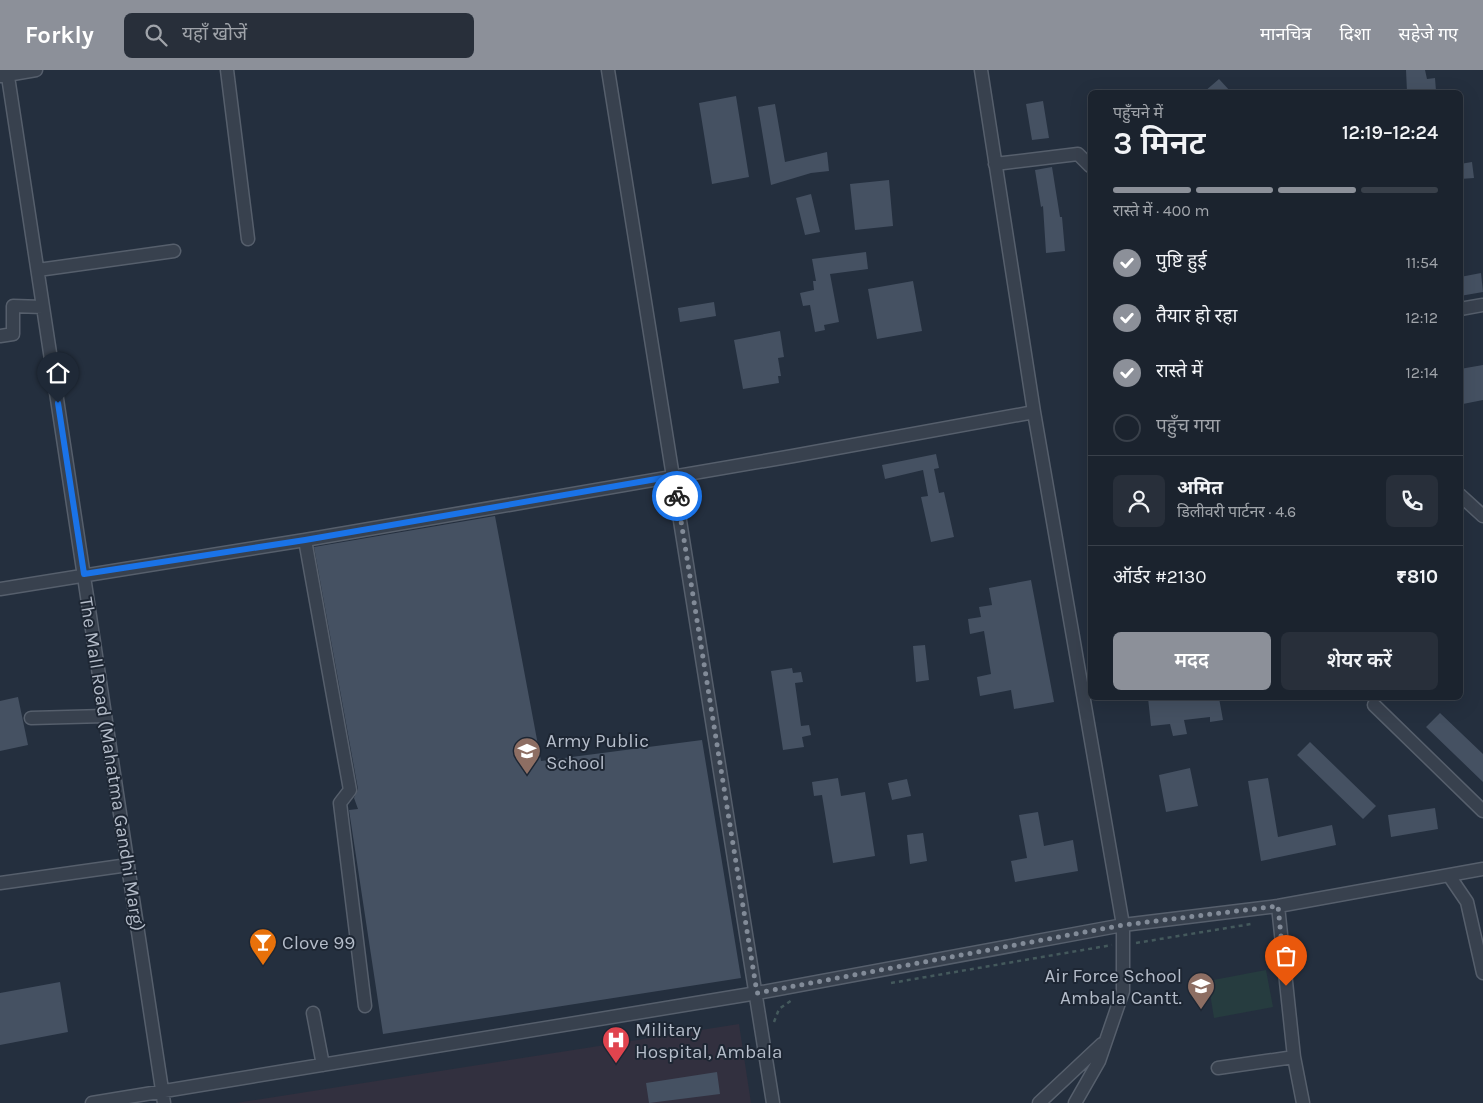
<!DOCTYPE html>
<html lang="hi">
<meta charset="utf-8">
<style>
body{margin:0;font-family:Karla,"Noto Sans Devanagari",sans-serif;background:#282f3a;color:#f1f3f6;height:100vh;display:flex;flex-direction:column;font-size:19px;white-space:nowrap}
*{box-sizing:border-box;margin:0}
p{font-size:16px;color:#a0a4aa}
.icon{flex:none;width:28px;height:28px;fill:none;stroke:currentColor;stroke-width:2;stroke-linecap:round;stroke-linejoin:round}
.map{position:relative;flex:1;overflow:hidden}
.details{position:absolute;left:1088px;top:20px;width:375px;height:610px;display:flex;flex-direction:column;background:#1b232e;border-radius:8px;box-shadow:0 5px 20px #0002,0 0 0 1px #39404a}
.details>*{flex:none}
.pin{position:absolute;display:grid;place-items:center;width:42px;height:42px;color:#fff;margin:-51px -21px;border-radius:50% 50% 50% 0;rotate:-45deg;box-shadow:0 0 5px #0007}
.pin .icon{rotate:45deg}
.courier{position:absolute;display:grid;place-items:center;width:50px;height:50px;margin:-25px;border:4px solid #1a73e8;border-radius:50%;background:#fff;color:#222;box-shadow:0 1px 6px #0007}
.overview em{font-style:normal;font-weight:600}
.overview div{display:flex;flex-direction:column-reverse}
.overview{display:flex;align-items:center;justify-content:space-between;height:85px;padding:0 25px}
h1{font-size:32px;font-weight:600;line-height:38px}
.bar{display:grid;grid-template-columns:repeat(4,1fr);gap:8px 5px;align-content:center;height:60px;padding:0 25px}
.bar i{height:6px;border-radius:4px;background:#39404a}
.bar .active{background:#8c9099}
.bar p{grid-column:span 4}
.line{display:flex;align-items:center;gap:12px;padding:0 25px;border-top:1px solid #39404a}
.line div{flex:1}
.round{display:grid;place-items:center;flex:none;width:52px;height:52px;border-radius:8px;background:#282f3a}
ol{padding:0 25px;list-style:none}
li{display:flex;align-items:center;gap:15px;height:55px}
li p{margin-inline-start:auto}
li .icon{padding:5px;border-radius:50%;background:#8c9099;color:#fff;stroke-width:4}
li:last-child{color:#a0a4aa}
li i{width:28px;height:28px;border:2px solid #39404a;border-radius:50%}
.primary-button{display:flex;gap:10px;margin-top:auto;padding:10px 25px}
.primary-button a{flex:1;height:58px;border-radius:8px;background:#8c9099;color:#fff;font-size:20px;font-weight:600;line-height:58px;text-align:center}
.primary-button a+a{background:#282f3a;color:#f1f3f6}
header{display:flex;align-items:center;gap:30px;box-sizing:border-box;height:70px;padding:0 25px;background:#8c9099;color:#fff}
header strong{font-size:24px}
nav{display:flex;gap:28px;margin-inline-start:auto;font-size:18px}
.search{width:350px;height:45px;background:#282f3a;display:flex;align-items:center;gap:12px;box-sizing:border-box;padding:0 18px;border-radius:8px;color:#a0a4aa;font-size:19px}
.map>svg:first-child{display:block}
</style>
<header>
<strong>Forkly</strong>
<div class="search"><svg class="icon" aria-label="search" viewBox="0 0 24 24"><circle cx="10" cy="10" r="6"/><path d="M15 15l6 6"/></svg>यहाँ खोजें</div>
<nav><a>मानचित्र</a><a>दिशा</a><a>सहेजे गए</a></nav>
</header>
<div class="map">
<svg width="1483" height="1033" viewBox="0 0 1483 1033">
<rect width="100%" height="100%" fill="#242f3e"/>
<!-- medical -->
<path fill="#32303f" d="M 739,954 L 751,1033 L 236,1033 Z"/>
<!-- green -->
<path fill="#263c3f" d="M 1266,900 L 1273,937 L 1214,948 L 1208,911 Z"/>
<!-- building -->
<path fill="#455162" d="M 1406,0 L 1425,0 L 1427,9 L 1435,8 L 1436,21 L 1407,22 Z
M 1219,9 L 1231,22 L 1204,22 Z
M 736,26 L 749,107 L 712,114 L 699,33 Z
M 1043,31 L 1049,68 L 1032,70 L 1026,34 Z
M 775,34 L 785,92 L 827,82 L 829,101 L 811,103 L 771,115 L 758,37 Z
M 1472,92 L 1474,108 L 1460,109 L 1460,94 Z
M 1052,97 L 1060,147 L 1062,147 L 1065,181 L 1046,183 L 1043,136 L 1041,137 L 1035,100 Z
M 889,110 L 893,156 L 855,160 L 850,114 Z
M 811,124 L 820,162 L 805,165 L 796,128 Z
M 866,182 L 868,199 L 830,204 L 839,252 L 824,255 L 825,260 L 815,262 L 810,235 L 803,236 L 800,223 L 814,220 L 813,211 L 816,211 L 812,189 Z
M 1481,203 L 1483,222 L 1460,226 L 1460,207 Z
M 913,211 L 922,261 L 877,269 L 868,219 Z
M 714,232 L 716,246 L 680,252 L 678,238 Z
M 780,261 L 784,287 L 778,288 L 781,306 L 778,306 L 779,313 L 743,319 L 734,270 Z
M 1483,295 L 1483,330 L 1463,334 L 1460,299 Z
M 936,384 L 939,398 L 934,399 L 939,423 L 944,422 L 954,467 L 931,472 L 921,427 L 928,426 L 923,400 L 885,409 L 882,395 Z
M 495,446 L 541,691 L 702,670 L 741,908 L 383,964 L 349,740 L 358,739 L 354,728 L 358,719 L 314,477 Z
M 1031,510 L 1054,632 L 1014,639 L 1011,620 L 980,626 L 977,607 L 991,604 L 984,561 L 970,564 L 968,549 L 981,547 L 979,537 L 992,535 L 989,518 Z
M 925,575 L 929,610 L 916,612 L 913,576 Z
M 792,598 L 793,603 L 801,602 L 803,612 L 795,613 L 801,656 L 809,655 L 811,665 L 802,667 L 804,677 L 783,680 L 771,601 Z
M 18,627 L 28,675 L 0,681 L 0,631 Z
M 1148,628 L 1219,628 L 1223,650 L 1210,652 L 1210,647 L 1184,650 L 1187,664 L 1173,666 L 1170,654 L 1151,656 Z
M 1440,643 L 1483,684 L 1483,712 L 1426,657 Z
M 1310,672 L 1376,736 L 1363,749 L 1297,685 Z
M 1190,698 L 1198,736 L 1166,742 L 1159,705 Z
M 838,708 L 841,726 L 865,722 L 875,786 L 833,793 L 822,725 L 814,726 L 812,712 Z
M 1268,708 L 1278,767 L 1332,755 L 1336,775 L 1261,791 L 1248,711 Z
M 907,709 L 911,726 L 892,730 L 888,713 Z
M 1435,738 L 1438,759 L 1391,767 L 1388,745 Z
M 1038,742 L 1044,776 L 1073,770 L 1078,801 L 1015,812 L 1011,791 L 1027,788 L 1019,745 Z
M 923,763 L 927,791 L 910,794 L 907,765 Z
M 60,912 L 68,962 L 0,975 L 0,923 Z
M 717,1002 L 720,1024 L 649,1033 L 646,1013 Z"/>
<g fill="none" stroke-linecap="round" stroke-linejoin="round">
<!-- minor casing -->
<g stroke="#565f6c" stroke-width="15">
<path id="minor" d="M 7,0 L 164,1033
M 227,0 L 248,169
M 608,0 L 773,1033
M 981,0 L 1034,342 L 1123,855 L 1123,921 L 1099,991 L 1075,1033
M 1,6 L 36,0
M 995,94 L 1078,84 L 1090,96
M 38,200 L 174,181
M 1460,239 L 1483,235
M 0,266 L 13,264 L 13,236 L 43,237
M 1460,425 L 1483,446
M 305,470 L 350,720 L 340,733 L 365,936
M 0,519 L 305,470 L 793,386 L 1034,342
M 1374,635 L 1483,741
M 31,648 L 105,646
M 1450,807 L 1467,832 L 1483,903
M 0,813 L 128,795
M 313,943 L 323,995
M 1294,987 L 1303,1033
M 1218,998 L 1294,987 L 1278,836
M 92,1033 L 757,923 L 1123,855 L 1278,836 L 1483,799
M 1039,1033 L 1102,974"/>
</g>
<!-- path -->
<path stroke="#44595c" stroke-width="2.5" stroke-dasharray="4 4" stroke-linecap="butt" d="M 1136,873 L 1251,854
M 891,913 L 1112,875
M 774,952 L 779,939 L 792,930"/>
<!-- minor -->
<use href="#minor" stroke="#38414e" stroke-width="12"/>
</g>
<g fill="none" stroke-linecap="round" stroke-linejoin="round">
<!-- done -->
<path stroke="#828b98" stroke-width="5" stroke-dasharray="0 9" d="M 677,426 L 757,923 L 1123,855 L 1278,836 L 1286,916"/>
<!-- route -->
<path stroke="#1a73e8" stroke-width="6" d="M 58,333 L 84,504 L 305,470 L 674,406 L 677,426"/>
</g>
<!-- icons -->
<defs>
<g id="school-pin" transform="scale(1.4375)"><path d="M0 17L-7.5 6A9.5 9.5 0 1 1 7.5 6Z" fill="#8d6e63" stroke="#1d2633"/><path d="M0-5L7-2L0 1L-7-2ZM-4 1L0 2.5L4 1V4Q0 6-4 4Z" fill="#fff"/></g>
<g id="bar-pin" transform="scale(1.4375)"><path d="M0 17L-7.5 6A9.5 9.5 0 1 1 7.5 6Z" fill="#e8710a" stroke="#1d2633"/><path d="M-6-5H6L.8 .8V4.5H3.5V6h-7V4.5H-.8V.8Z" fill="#fff"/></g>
<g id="hospital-pin" transform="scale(1.4375)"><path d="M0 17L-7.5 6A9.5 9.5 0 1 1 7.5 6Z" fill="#e0444e" stroke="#1d2633"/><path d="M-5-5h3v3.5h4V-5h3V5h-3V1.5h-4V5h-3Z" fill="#fff"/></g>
</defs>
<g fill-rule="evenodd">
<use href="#school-pin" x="527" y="681"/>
<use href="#bar-pin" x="263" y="872"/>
<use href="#school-pin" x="1201" y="916"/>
<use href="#hospital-pin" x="616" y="970"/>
</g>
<g text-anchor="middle" stroke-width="4" stroke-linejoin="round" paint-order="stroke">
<!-- poi labels -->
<g font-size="19" fill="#b4bcc9" stroke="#1d2633" text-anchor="start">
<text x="546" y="677">Army Public<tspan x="546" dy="22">School</tspan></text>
<text x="282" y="879">Clove 99</text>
<text x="1182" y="912" text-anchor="end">Air Force School<tspan x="1182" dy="22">Ambala Cantt.</tspan></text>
<text x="635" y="966">Military<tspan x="635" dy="22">Hospital, Ambala</tspan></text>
</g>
<!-- street labels -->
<g font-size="19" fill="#b4bcc9" stroke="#1d2633">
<text transform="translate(113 694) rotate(81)" y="7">The Mall Road (Mahatma Gandhi Marg)</text>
</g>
</g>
</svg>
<div class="pin" style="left:1286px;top:916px;background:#ea580c"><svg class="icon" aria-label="bag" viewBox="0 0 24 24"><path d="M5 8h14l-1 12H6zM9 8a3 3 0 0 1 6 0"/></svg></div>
<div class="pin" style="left:58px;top:333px;background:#1f2937"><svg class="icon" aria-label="home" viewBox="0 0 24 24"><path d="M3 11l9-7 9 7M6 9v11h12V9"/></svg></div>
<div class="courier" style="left:677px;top:426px"><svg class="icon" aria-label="bike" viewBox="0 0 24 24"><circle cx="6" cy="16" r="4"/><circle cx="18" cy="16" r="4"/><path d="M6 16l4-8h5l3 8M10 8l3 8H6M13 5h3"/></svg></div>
<section class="details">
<div class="overview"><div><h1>3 मिनट</h1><p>पहुँचने में</p></div><em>12:19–12:24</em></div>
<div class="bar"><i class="active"></i><i class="active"></i><i class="active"></i><i></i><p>रास्ते में · 400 m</p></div>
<ol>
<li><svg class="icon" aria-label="check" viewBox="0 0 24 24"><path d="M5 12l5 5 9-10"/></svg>पुष्टि हुई<p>11:54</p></li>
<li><svg class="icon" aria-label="check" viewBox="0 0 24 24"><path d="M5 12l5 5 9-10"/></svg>तैयार हो रहा<p>12:12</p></li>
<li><svg class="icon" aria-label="check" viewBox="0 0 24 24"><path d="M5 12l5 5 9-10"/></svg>रास्ते में<p>12:14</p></li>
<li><i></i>पहुँच गया</li>
</ol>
<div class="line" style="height:90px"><a class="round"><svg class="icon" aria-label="person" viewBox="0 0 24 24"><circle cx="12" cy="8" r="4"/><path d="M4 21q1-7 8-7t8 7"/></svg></a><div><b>अमित</b><p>डिलीवरी पार्टनर · 4.6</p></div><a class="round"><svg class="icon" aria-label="phone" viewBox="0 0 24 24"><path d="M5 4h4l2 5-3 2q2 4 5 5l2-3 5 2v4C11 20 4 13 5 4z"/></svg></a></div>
<div class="line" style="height:65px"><div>ऑर्डर #2130</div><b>₹810</b></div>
<div class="primary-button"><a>मदद</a><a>शेयर करें</a></div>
</section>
</div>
